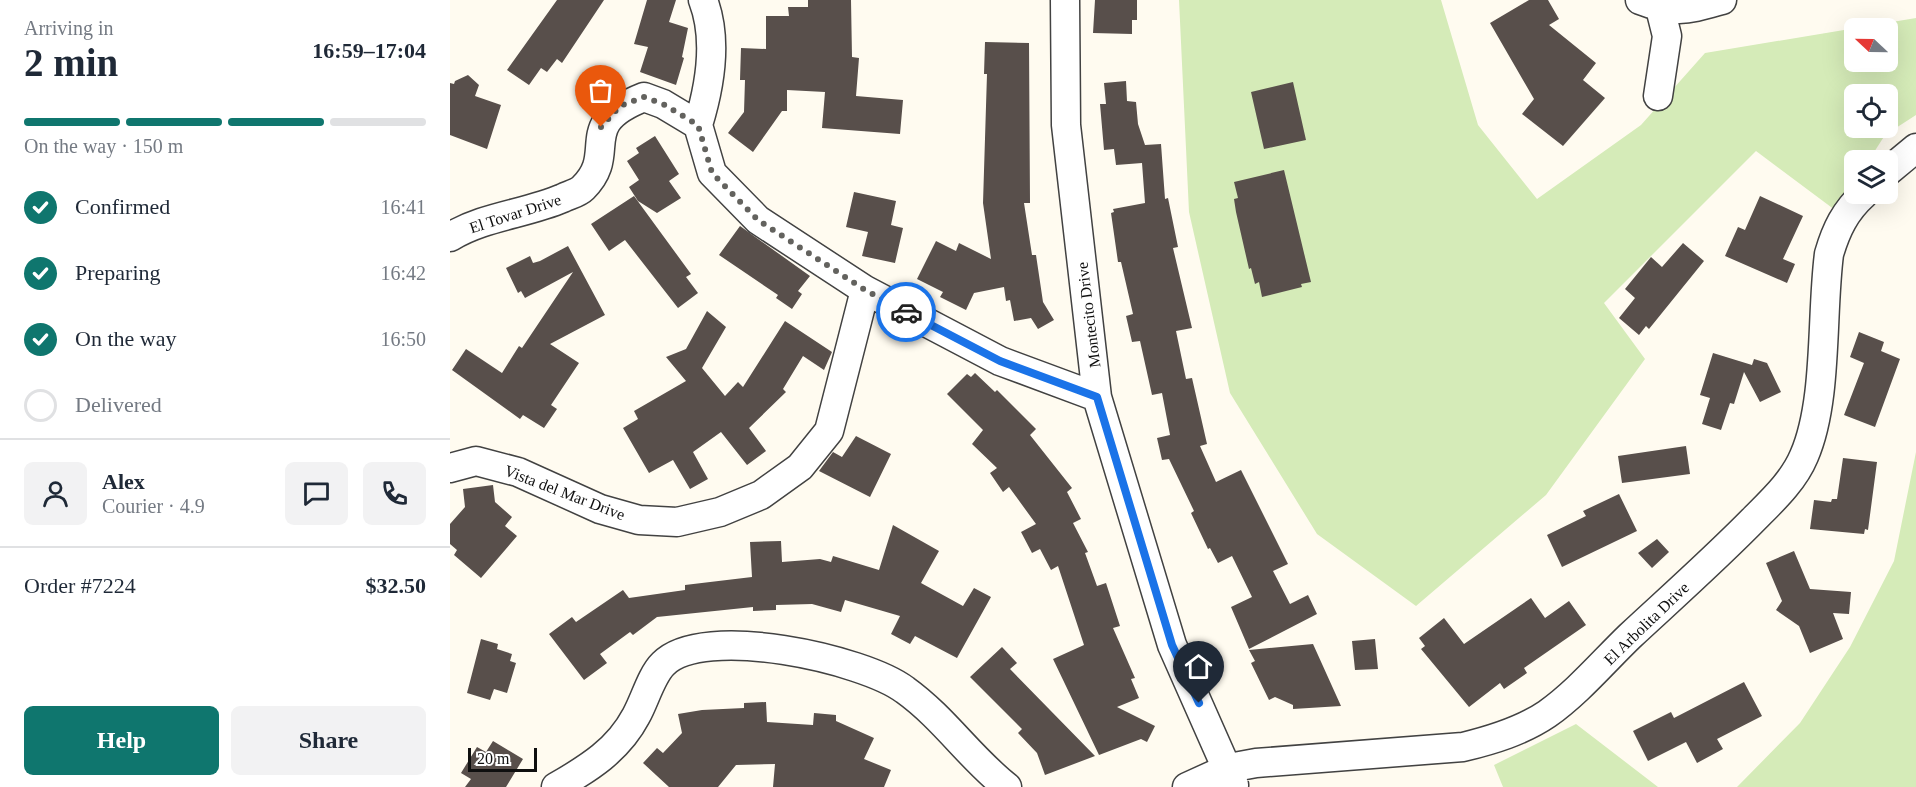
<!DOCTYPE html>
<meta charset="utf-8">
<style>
body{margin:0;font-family:"Times New Roman",serif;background:#f2f2f3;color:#1f2937;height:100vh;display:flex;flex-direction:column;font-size:22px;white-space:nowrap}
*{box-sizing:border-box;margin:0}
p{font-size:20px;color:#747a83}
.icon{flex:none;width:33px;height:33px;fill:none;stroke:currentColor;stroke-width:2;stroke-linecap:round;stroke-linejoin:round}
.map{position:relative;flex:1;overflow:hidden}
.sheet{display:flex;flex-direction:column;background:#fff;width:450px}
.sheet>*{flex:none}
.needle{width:39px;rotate:292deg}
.controls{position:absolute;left:1394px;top:18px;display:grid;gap:12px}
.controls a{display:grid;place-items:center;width:54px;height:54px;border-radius:9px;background:#fff;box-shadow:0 6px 24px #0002;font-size:30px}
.scale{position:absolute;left:18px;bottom:15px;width:69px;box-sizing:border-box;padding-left:6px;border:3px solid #0f0f0f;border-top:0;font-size:16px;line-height:21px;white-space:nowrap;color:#0f0f0f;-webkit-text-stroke:4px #fff;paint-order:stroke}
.pin{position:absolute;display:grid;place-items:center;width:51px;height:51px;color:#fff;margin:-62px -26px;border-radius:50% 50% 50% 0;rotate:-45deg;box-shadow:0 0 6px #0007}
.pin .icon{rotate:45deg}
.courier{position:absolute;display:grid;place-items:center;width:60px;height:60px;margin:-30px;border:4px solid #1a73e8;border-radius:50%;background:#fff;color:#222;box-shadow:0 2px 8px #0007}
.headline em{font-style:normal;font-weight:700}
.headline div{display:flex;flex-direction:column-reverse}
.headline{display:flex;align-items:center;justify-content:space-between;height:102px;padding:0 24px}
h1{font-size:39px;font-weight:700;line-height:45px}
.bar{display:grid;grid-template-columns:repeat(4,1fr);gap:9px 6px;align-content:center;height:72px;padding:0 24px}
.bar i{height:8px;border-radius:4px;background:#e0e1e3}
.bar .current{background:#0f766e}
.bar p{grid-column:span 4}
.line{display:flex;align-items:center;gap:15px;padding:0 24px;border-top:2px solid #e0e1e3}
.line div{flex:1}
.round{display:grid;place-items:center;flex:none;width:63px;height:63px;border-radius:9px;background:#f2f2f3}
ol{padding:0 24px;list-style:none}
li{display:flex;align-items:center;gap:18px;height:66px}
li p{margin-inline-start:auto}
li .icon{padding:6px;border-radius:50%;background:#0f766e;color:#fff;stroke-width:4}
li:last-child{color:#747a83}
li i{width:33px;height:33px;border:3px solid #e0e1e3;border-radius:50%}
.cta{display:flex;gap:12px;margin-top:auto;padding:12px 24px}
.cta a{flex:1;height:69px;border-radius:9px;background:#0f766e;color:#fff;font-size:24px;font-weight:700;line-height:69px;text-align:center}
.cta a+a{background:#f2f2f3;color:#1f2937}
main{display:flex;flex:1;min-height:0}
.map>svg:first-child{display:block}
</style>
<main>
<section class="sheet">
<div class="headline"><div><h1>2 min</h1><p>Arriving in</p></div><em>16:59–17:04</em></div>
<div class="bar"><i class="current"></i><i class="current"></i><i class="current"></i><i></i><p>On the way · 150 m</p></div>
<ol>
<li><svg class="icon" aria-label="check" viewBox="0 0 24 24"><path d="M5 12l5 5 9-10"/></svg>Confirmed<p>16:41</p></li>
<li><svg class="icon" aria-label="check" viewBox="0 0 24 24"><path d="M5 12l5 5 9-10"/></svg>Preparing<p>16:42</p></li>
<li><svg class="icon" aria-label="check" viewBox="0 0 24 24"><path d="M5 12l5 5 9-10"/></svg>On the way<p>16:50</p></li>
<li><i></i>Delivered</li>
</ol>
<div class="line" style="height:108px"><a class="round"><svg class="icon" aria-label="person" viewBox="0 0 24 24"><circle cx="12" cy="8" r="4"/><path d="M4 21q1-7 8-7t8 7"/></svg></a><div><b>Alex</b><p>Courier · 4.9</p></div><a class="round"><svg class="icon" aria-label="chat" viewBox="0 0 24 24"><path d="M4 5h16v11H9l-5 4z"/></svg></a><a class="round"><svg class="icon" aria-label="phone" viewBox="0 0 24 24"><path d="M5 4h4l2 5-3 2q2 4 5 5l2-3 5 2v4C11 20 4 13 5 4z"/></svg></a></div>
<div class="line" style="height:78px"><div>Order #7224</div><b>$32.50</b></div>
<div class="cta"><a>Help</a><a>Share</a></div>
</section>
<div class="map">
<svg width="1466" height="787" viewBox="0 0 1466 787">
<rect width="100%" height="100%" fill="#fffbf0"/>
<!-- green -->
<path fill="#d5ebb8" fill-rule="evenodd" d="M 729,0 L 991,0 L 1028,125 L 1087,199 L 1191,125 L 1255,53 L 1466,18 L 1466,115 L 1435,135 L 1419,160 L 1404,160 L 1404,182 L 1385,210 L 1306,151 L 1154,303 L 1195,359 L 1096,495 L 966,606 L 867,534 L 780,393 L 739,212 ZM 1404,28 L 1437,28 L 1437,62 L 1404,62 ZM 1404,94 L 1437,94 L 1437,128 L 1404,128 Z
M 1466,452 L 1466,787 L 1287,787 L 1350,723 L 1400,647 L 1444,561 Z
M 1126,724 L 1208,787 L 1053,787 L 1044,765 Z"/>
<!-- building -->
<path fill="#584f4b" d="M 107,0 L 154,0 L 112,63 L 107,59 L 97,72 L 91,68 L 79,85 L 57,70 Z
M 197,0 L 226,0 L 219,22 L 238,28 L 232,57 L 234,58 L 226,85 L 190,72 L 198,47 L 184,44 Z
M 358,0 L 401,0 L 402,57 L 409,58 L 406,96 L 453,100 L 450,134 L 372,128 L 375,92 L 337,90 L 337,111 L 332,111 L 303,152 L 278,133 L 294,112 L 295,80 L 290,80 L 291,48 L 316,49 L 316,16 L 339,16 L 338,7 L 358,7 Z
M 645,0 L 687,0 L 687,20 L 682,20 L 682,34 L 643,33 Z
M 1079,0 L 1098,0 L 1109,19 L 1099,25 L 1146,63 L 1133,80 L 1155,98 L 1113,146 L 1072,114 L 1084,99 L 1040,23 Z
M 535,42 L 579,43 L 580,203 L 574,203 L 582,255 L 586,255 L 593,302 L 604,320 L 588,329 L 581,318 L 564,321 L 560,300 L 556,301 L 554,287 L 524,293 L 516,310 L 490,297 L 493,292 L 467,279 L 486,241 L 506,251 L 509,243 L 541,259 L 533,203 L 537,74 L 534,74 Z
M 18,75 L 29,85 L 25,96 L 51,105 L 37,149 L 0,135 L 0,83 L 4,84 L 5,81 Z
M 676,81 L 677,101 L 686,102 L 688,124 L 695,145 L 711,144 L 715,199 L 718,198 L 728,247 L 723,248 L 742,328 L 726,331 L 736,379 L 742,378 L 757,444 L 750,446 L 766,482 L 791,470 L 838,564 L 823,571 L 840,604 L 858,595 L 867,614 L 799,649 L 781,607 L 802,597 L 782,556 L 768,563 L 760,548 L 758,549 L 741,513 L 744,511 L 719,459 L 712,460 L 707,438 L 720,435 L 712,393 L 702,395 L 690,341 L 682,342 L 676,316 L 683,314 L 671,262 L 668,262 L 661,213 L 664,212 L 663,209 L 695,203 L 692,163 L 666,165 L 664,149 L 654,150 L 650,104 L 656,104 L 654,83 Z
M 843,82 L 856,140 L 814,149 L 801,92 Z
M 205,136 L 229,174 L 219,181 L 231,198 L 207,213 L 188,201 L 179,187 L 189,180 L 177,161 L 189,153 L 186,148 Z
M 834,170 L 861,282 L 851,284 L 852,287 L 812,297 L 809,282 L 805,284 L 801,268 L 799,269 L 786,212 L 784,199 L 788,198 L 784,182 Z
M 404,192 L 446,201 L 441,225 L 453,228 L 445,263 L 412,256 L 418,232 L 396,227 Z
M 184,196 L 241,274 L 236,277 L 248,293 L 228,308 L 175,240 L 159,251 L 141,224 Z
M 1310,196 L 1353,216 L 1333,259 L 1345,264 L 1337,283 L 1275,256 L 1288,227 L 1295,230 Z
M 290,226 L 360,276 L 348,291 L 352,294 L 342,309 L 326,298 L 328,295 L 269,255 Z
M 1233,243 L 1254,261 L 1199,329 L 1196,326 L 1189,335 L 1169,318 L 1185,298 L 1175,289 L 1201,257 L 1212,267 Z
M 118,246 L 155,315 L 100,344 L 129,363 L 101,405 L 107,409 L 94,428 L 73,415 L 70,419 L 2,370 L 16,349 L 52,373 L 69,346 L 72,348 L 123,272 L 75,298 L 71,291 L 68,293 L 56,268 L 80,256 L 83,263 L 90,261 Z
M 257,311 L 276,327 L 252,368 L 275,396 L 288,382 L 293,387 L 335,321 L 382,352 L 374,370 L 353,356 L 333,389 L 336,392 L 299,428 L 316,451 L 297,465 L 271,432 L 243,452 L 258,479 L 240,489 L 223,460 L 199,473 L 173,428 L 188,419 L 184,411 L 236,381 L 216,357 L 236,349 Z
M 1409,332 L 1434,342 L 1431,351 L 1450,359 L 1425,427 L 1394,415 L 1414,363 L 1400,357 Z
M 1263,353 L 1302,365 L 1304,359 L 1317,363 L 1331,392 L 1310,402 L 1294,372 L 1284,404 L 1280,403 L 1271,430 L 1252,424 L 1260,398 L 1250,395 Z
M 525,373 L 545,392 L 547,390 L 586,429 L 580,435 L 622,488 L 617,492 L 631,519 L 623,523 L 638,552 L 635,553 L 647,586 L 656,583 L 670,626 L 663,628 L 685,678 L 681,679 L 689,698 L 667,707 L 705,726 L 697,742 L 691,739 L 649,755 L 603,659 L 634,645 L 608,566 L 601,570 L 590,549 L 582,553 L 571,532 L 586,524 L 559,487 L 553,492 L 540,473 L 547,468 L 522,444 L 533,430 L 497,394 L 517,374 L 521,377 Z
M 406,436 L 441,454 L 420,497 L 369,471 L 383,452 L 392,457 Z
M 1236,446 L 1240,474 L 1172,483 L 1168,456 Z
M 1393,458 L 1427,462 L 1418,530 L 1415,529 L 1414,534 L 1360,529 L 1364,500 L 1381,502 L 1382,499 L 1387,499 Z
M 43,485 L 45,502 L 62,517 L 55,526 L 67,536 L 31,578 L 4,555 L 7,550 L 0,544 L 0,524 L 15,507 L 13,489 Z
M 1169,494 L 1187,531 L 1112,567 L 1097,535 L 1136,516 L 1133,511 Z
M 443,525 L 489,551 L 471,583 L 513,606 L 524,588 L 541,597 L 507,658 L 465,636 L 460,644 L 441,634 L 450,616 L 395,600 L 391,612 L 362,604 L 326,605 L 326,610 L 303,611 L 303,607 L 207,617 L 183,635 L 180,632 L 150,654 L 157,663 L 134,680 L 99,634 L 122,617 L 126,622 L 173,590 L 179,598 L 235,590 L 235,585 L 302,577 L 300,542 L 331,541 L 332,562 L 370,559 L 381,562 L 383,556 L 429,570 Z
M 1207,539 L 1219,552 L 1202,568 L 1188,553 Z
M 1344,551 L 1360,589 L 1401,592 L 1399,614 L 1383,613 L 1393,639 L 1360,653 L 1349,626 L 1326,610 L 1332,601 L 1316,563 Z
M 1081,598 L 1095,618 L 1119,601 L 1136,625 L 1074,668 L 1077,673 L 1054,689 L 1050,683 L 1019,707 L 971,649 L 975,646 L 969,638 L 994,618 L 1014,644 Z
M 31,639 L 48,644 L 47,649 L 62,654 L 60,661 L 66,663 L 57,693 L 44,689 L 40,700 L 17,693 Z
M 925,639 L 928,669 L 905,670 L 902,641 Z
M 863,644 L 891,706 L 843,709 L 843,705 L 825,697 L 819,700 L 801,663 L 805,661 L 799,650 Z
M 552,647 L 567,663 L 560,669 L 645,756 L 595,775 L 587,753 L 568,733 L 572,729 L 520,677 Z
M 1294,682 L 1312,716 L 1267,739 L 1273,749 L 1247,763 L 1236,742 L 1198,761 L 1183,731 L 1221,712 L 1224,718 Z
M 316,702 L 317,722 L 363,725 L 364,713 L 386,715 L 386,721 L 424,738 L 414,759 L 441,770 L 434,787 L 323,787 L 325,764 L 286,765 L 268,787 L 219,787 L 193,763 L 207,748 L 213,753 L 232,733 L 228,714 L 252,710 L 294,708 L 294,703 Z
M 43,741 L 73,759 L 56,787 L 15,787 L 21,779 L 11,773 L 27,747 L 36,752 Z"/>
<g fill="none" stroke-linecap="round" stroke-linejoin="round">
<!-- minor casing -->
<g stroke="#424242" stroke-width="31">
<path id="minor" d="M 615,0 L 616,125 L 647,397 L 722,645 L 784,785
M 1190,0 C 1226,14 1236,10 1272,0
M 1208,96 L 1217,36 L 1210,8
M 248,125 C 260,86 268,39 253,0
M 1437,172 L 1466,148
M 0,237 C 34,216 76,214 113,198 C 119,195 128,193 133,188 C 170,152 123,125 194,97 L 213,104 L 248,125 L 262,173 L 308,220 L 415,290 L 550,361 L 647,397
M 0,468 L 26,461 L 68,472 L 150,509 L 189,520 L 227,522 L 270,512 L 311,495 L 350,467 L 379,431 L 415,290
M 106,787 C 139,768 168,750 186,716 C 195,700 201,676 213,664 C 253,623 414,659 455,690 C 494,718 520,758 557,787
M 737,787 L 779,768 L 806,763 L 1013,747 C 1042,740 1072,731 1097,714 C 1128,692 1153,662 1180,636 C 1222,597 1266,558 1306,517 C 1324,499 1344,480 1354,456 C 1378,401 1371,315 1379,254 C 1386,230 1395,211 1414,194"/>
</g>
<!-- minor -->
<use href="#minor" stroke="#fff" stroke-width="28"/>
</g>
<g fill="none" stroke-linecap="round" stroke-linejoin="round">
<!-- done -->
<path stroke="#63625e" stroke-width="6" stroke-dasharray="0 10.8" d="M 151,127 L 170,106 L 194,97 L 213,104 L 248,125 L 262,173 L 308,220 L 415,290 L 456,312"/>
<!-- route -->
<path stroke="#1a73e8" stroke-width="8" d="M 456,312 L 550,361 L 647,397 L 722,645 L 749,703"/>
</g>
<g text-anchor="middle" stroke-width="6" stroke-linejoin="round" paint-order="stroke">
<!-- street labels -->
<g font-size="16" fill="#0f0f0f" stroke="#fff">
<text transform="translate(65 213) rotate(-18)" y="6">El Tovar Drive</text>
<text transform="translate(638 315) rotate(-97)" y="6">Montecito Drive</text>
<text transform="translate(115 492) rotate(21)" y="6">Vista del Mar Drive</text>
<text transform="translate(1196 623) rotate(-44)" y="6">El Arbolita Drive</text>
</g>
</g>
</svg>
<div class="controls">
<a><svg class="needle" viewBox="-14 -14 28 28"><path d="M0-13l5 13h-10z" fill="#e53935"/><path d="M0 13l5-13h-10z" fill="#747a83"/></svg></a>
<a><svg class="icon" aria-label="locate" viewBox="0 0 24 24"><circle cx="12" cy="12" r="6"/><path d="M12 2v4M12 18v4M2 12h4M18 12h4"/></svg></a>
<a><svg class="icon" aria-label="layers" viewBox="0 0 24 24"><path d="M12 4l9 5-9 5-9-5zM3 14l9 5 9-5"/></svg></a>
</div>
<div class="scale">20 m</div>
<div class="pin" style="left:151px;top:127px;background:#ea580c"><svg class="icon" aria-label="bag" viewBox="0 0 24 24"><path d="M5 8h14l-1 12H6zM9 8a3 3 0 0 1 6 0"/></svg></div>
<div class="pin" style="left:749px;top:703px;background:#1f2937"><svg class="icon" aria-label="home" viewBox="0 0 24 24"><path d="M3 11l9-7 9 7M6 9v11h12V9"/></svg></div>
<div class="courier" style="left:456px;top:312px"><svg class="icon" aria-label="car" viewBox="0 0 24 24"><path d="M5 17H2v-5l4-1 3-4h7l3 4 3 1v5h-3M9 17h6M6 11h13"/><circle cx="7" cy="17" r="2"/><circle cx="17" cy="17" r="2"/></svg></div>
</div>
</main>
